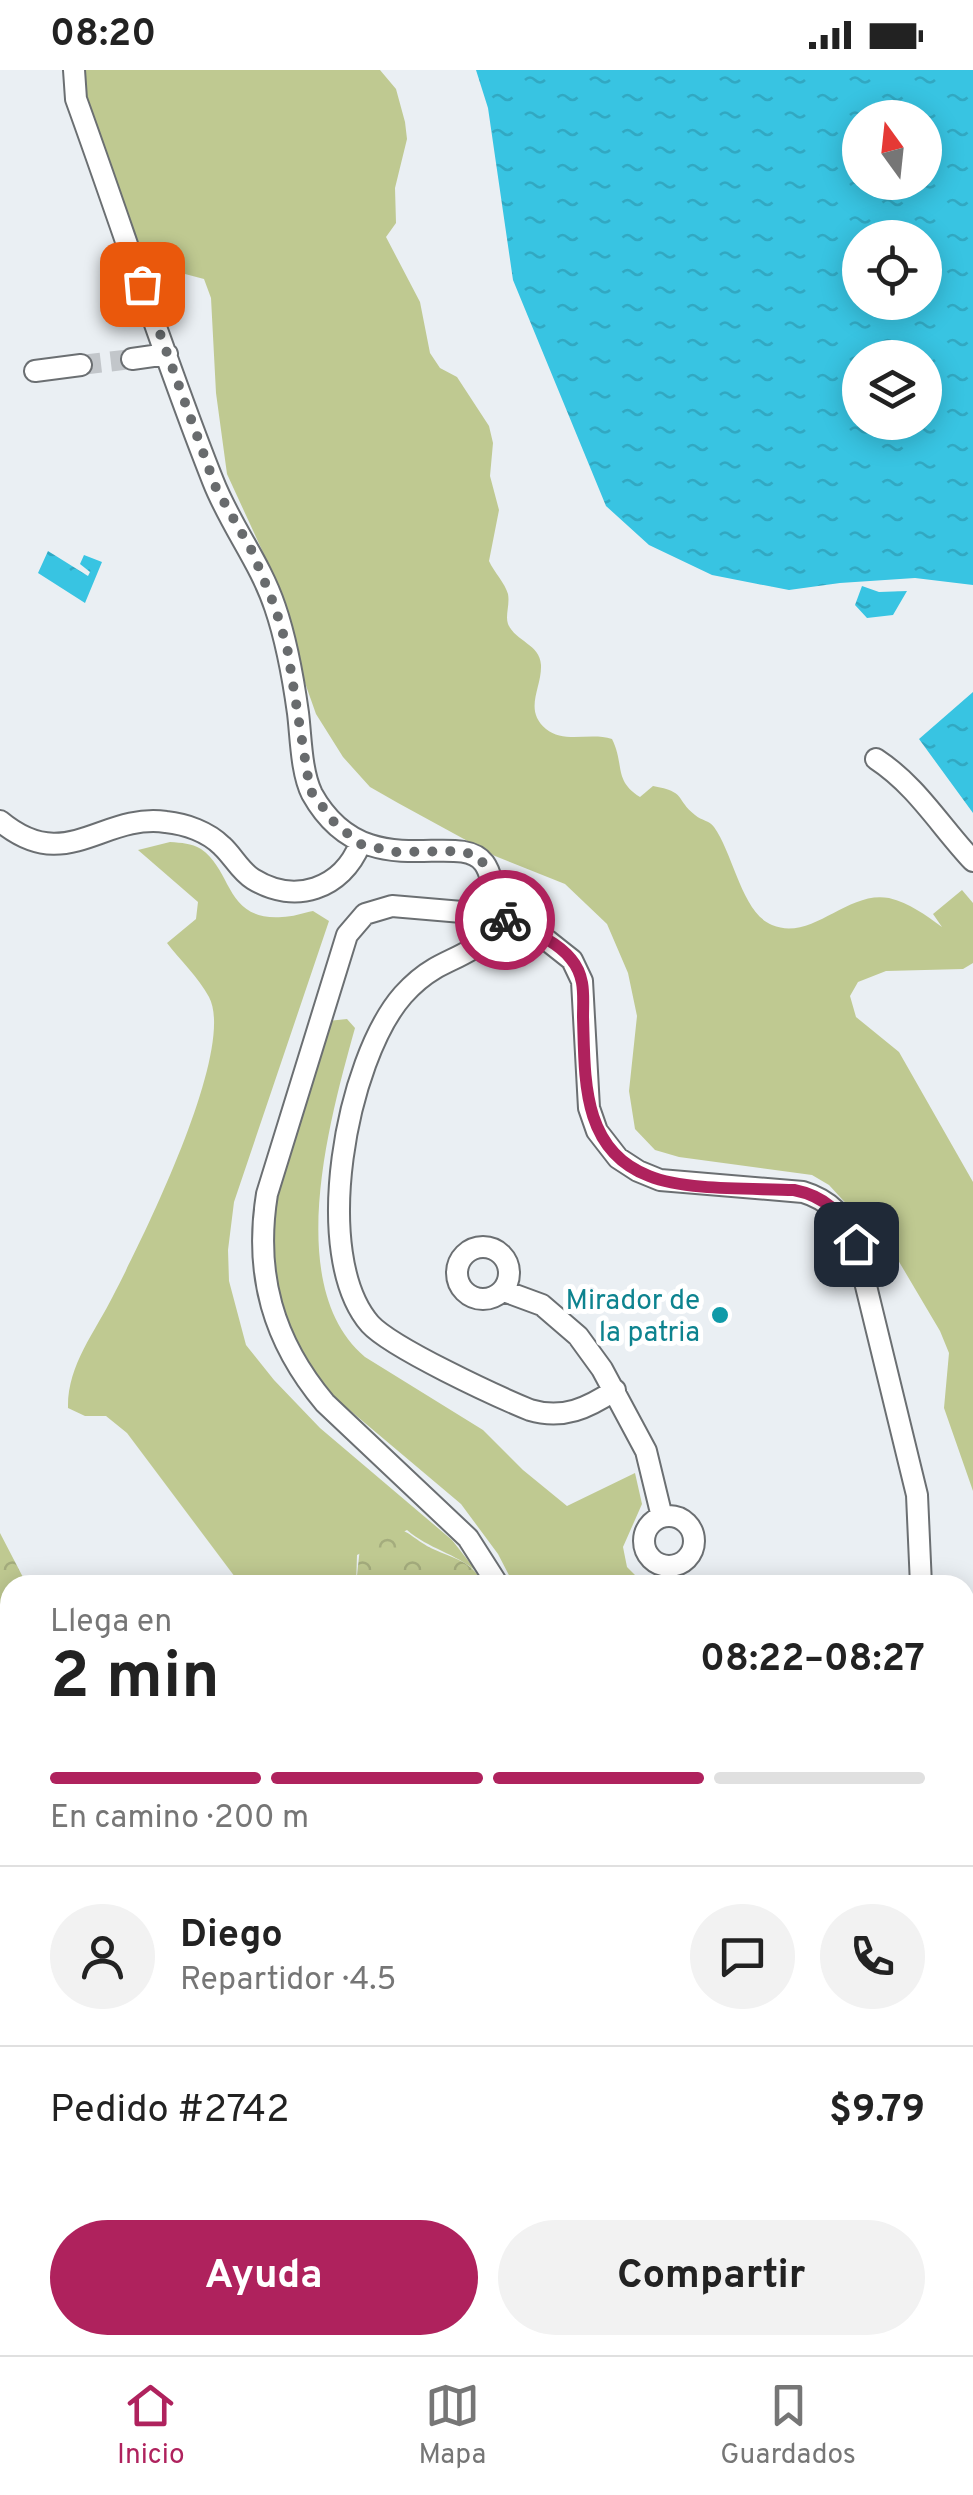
<!DOCTYPE html>
<html lang="es">
<meta charset="utf-8">
<style>
body{margin:0;font-family:Overpass,sans-serif;background:#f2f2f2;color:#222;height:100vh;display:flex;flex-direction:column;font-size:38px;white-space:nowrap}
*{box-sizing:border-box;margin:0}
p{font-size:32px;color:#767676}
.icon{flex:none;width:55px;height:55px;fill:none;stroke:currentColor;stroke-width:2;stroke-linecap:round;stroke-linejoin:round}
.map{position:relative;flex:1;overflow:hidden}
.panel{position:absolute;left:0px;top:1505px;width:975px;height:780px;display:flex;flex-direction:column;background:#fff;border-radius:30px 30px 0 0;box-shadow:0 5px 25px #0003}
.panel>*{flex:none}
.needle{width:65px;rotate:345deg}
.controls{position:absolute;left:842px;top:30px;display:grid;gap:20px}
.controls a{display:grid;place-items:center;width:100px;height:100px;border-radius:50%;background:#fff;box-shadow:0 5px 25px #0003;font-size:50px}
.pin{position:absolute;display:grid;place-items:center;width:85px;height:85px;color:#fff;margin:-42px;border-radius:20px;box-shadow:0 5px 15px #0006}
.courier{position:absolute;display:grid;place-items:center;width:100px;height:100px;margin:-50px;border:8px solid #af225d;border-radius:50%;background:#fff;color:#222;box-shadow:0 2px 12px #0007}
.overview em{font-style:normal;font-weight:700}
.overview div{display:flex;flex-direction:column-reverse}
.overview{display:flex;align-items:center;justify-content:space-between;height:170px;padding:0 50px}
h1{font-size:65px;font-weight:700;line-height:75px}
.bar{display:grid;grid-template-columns:repeat(4,1fr);gap:15px 10px;align-content:center;height:120px;padding:0 50px}
.bar i{height:12px;border-radius:8px;background:#e0e0e0}
.bar .selected{background:#af225d}
.bar p{grid-column:span 4}
.line{display:flex;align-items:center;gap:25px;padding:0 50px;border-top:2px solid #e0e0e0}
.line div{flex:1}
.round{display:grid;place-items:center;flex:none;width:105px;height:105px;border-radius:52px;background:#f2f2f2}
.action{display:flex;gap:20px;margin-top:auto;padding:20px 50px}
.action a{flex:1;height:115px;border-radius:60px;background:#af225d;color:#fff;font-size:40px;font-weight:700;line-height:115px;text-align:center}
.action a+a{background:#f2f2f2;color:#222}
.status{display:flex;justify-content:space-between;align-items:center;height:70px;padding:0 50px;background:#fff;direction:ltr}
.status svg{height:28px;fill:currentColor}
.tab-bar{display:flex;justify-content:space-around;align-items:center;height:140px;border-top:2px solid #e0e0e0;background:#fff;font-size:28px;color:#767676}
.tab-bar a{display:grid;justify-items:center;gap:5px}
.tab-bar .selected{color:#af225d}
.map>svg:first-child{display:block}
</style>
<div class="status"><b>08:20</b><svg viewBox="0 0 49 12"><path d="M0 12V9h3v3zM5 12V6h3v6zM10 12V3h3v9zM15 12V0h3v12zM26 1h20v11H26zM47 4h2v5h-2z"/></svg></div>
<div class="map">
<svg width="973" height="2285" viewBox="0 0 973 2285">
<defs>
<pattern id="forest-crowns" width="20" height="18" patternUnits="userSpaceOnUse" patternTransform="scale(2.5)"><rect width="20" height="18" fill="#bfc991"/><path d="M2 6a3 3 0 1 1 6 0M12 15a3 3 0 1 1 6 0" fill="none" stroke="#a4ac7d"/></pattern>
<pattern id="water-ripples" width="26" height="14" patternUnits="userSpaceOnUse" patternTransform="scale(2.5)"><rect width="26" height="14" fill="#38c4e2"/><path d="M2 4q2-2 4 0t4 0M15 11q2-2 4 0t4 0" fill="none" stroke="#31a8c2"/></pattern>
</defs>
<rect width="100%" height="100%" fill="#eaeff3"/>
<!-- green -->
<path fill="#bfc991" d="M 83,0 L 380,0 L 396,19 L 405,52 L 407,69 L 395,118 L 396,153 L 386,167 L 420,232 L 430,283 L 440,298 L 457,307 L 489,356 L 493,373 L 490,406 L 499,440 L 489,491 C 494,502 505,513 508,524 C 510,534 505,546 508,554 C 516,572 540,574 541,595 C 542,618 523,640 546,659 C 564,674 590,662 612,669 C 625,695 613,710 640,727 L 653,716 C 687,722 675,729 695,745 C 702,751 709,750 714,757 C 733,783 742,843 772,855 C 812,872 847,820 889,828 C 910,833 925,845 942,857 L 933,844 L 962,820 L 973,833 L 973,893 L 963,899 L 886,901 L 858,912 L 850,926 L 856,947 L 899,982 L 973,1112 L 973,1421 L 944,1338 L 949,1283 L 940,1261 L 898,1190 L 829,1115 L 812,1105 L 679,1087 L 655,1080 L 635,1059 L 629,1021 L 637,946 L 628,903 L 607,854 L 565,814 L 495,786 L 398,733 L 370,717 L 343,687 L 316,644 L 287,562 L 273,504 L 227,404 L 216,323 L 211,228 L 204,209 L 185,204 L 132,203 L 84,77 Z
M 170,772 C 182,773 191,773 201,779 C 233,801 225,851 282,847 C 292,847 303,843 313,841 L 329,851 L 234,1132 L 228,1180 L 229,1211 L 246,1275 L 274,1310 L 320,1358 L 452,1470 L 477,1502 C 455,1483 429,1479 407,1460 L 357,1485 L 356,1515 L 241,1515 L 127,1363 L 106,1346 L 85,1346 L 68,1338 C 67,1296 95,1262 113,1226 C 141,1172 237,980 209,927 C 199,908 180,890 167,873 L 196,849 L 198,832 L 138,780 Z
M 347,949 L 355,958 C 330,1048 282,1217 365,1287 L 483,1360 L 523,1400 L 567,1436 L 635,1403 L 642,1434 L 623,1477 L 627,1497 L 639,1509 L 657,1515 L 557,1515 L 541,1508 L 534,1515 L 514,1515 L 498,1484 L 461,1434 L 302,1300 L 267,1188 L 285,1079 L 328,951 Z
M 965,1969 L 973,1972 L 973,2052 L 965,2052 Z
M 220,2275 L 356,2275 L 352,2285 L 206,2285 Z"/>
<!-- forest -->
<path fill="url(#forest-crowns)" d="M 391,1456 C 410,1461 416,1471 433,1479 C 455,1489 472,1491 484,1515 L 356,1515 L 361,1468 L 375,1458 Z
M 0,1463 L 27,1515 L 10,1515 L 10,1625 L 0,1633 Z
M 356,2275 L 668,2275 L 676,2285 L 352,2285 Z"/>
<!-- water -->
<path fill="url(#water-ripples)" fill-rule="evenodd" d="M 476,0 L 973,0 L 973,515 L 915,508 L 840,513 L 789,520 L 712,505 L 649,475 L 606,436 L 513,210 L 488,38 ZM 860,48 L 925,48 L 925,112 L 860,112 ZM 860,168 L 925,168 L 925,232 L 860,232 ZM 860,288 L 925,288 L 925,352 L 860,352 Z
M 48,481 L 88,506 L 90,502 L 80,494 L 84,485 L 102,492 L 85,533 L 38,503 Z
M 862,516 L 879,522 L 907,521 L 893,545 L 867,548 L 855,535 Z
M 973,622 L 973,743 L 919,669 Z"/>
<g fill="none" stroke-linecap="round" stroke-linejoin="round">
<!-- minor-tunnel -->
<path stroke="#c2c6ca" stroke-width="20" stroke-dasharray="20 10" stroke-linecap="butt" d="M 81,295 L 132,289"/>
<!-- minor casing -->
<g stroke="#6b6f72" stroke-width="24">
<path id="minor" d="M 74,0 L 76,29 C 122,156 163,285 213,411 C 230,455 260,492 275,537 C 287,572 293,607 298,643 C 301,667 301,702 312,724 C 365,819 458,758 484,793 C 493,805 494,827 496,841 C 501,874 457,885 434,899 C 422,906 412,915 403,925 C 346,990 310,1185 370,1254 C 392,1278 496,1326 530,1340 C 563,1350 588,1338 615,1320
M 132,289 L 167,284
M 35,301 L 81,295
M 876,689 C 917,716 940,756 973,791
M 0,751 C 66,806 101,743 166,752 C 186,754 208,762 222,776 C 233,786 240,801 253,809 C 295,835 342,819 360,774
M457 1203a26 26 0 1 1 52 0a26 26 0 1 1-52 0Z
M 504,1221 L 542,1235 L 578,1266 L 602,1299 L 646,1381 L 662,1447
M644 1471a25 25 0 1 1 50 0a25 25 0 1 1-50 0Z
M 498,1515 L 468,1468 L 325,1333 C 273,1271 254,1204 267,1124 L 347,865 L 365,844 L 392,836 L 497,845 L 548,871 L 572,890 L 582,911 L 589,1038 L 597,1061 L 618,1088 L 638,1101 L 660,1110 L 803,1122 C 830,1130 847,1148 856,1175 L 917,1425 L 921,1515
M 965,1935 L 973,1938
M 0,1942 L 10,1946
M 0,1992 L 10,1989
M 0,2017 L 10,2061
M 722,2275 L 722,2285
M 776,2275 L 776,2285
M 33,2285 L 34,2275"/>
</g>
<!-- minor -->
<use href="#minor" stroke="#fff" stroke-width="20"/>
</g>
<g fill="none" stroke-linecap="round" stroke-linejoin="round">
<!-- done -->
<path stroke="#686b6d" stroke-width="10" stroke-dasharray="0 18" d="M 142,214 L 216,418 L 252,481 L 275,537 L 287,577 L 310,720 L 334,752 L 360,774 L 395,782 L 460,781 L 478,786 L 488,800 L 497,846 L 505,850"/>
<!-- route -->
<path stroke="#af225d" stroke-width="12" d="M 505,850 C 527,860 555,869 571,889 C 586,907 583,926 583,947 C 585,1008 581,1080 649,1106 C 686,1121 753,1118 794,1120 C 825,1126 845,1145 856,1174"/>
</g>
<!-- markers -->
<circle fill="#0f9aa8" stroke="#fff" stroke-width="4" cx="720" cy="1245" r="10"/>
<g text-anchor="middle" stroke-width="10" stroke-linejoin="round" paint-order="stroke">
<!-- culture labels -->
<g font-size="28" fill="#0d838f" stroke="#fff" text-anchor="end">
<text x="700" y="1239">Mirador de<tspan x="700" dy="32">la patria</tspan></text>
</g>
</g>
</svg>
<div class="controls">
<a><svg class="needle" viewBox="-14 -14 28 28"><path d="M0-13l5 13h-10z" fill="#e53935"/><path d="M0 13l5-13h-10z" fill="#767676"/></svg></a>
<a><svg class="icon" aria-label="locate" viewBox="0 0 24 24"><circle cx="12" cy="12" r="6"/><path d="M12 2v4M12 18v4M2 12h4M18 12h4"/></svg></a>
<a><svg class="icon" aria-label="layers" viewBox="0 0 24 24"><path d="M12 4l9 5-9 5-9-5zM3 14l9 5 9-5"/></svg></a>
</div>
<div class="pin" style="left:142px;top:214px;background:#ea580c"><svg class="icon" aria-label="bag" viewBox="0 0 24 24"><path d="M5 8h14l-1 12H6zM9 8a3 3 0 0 1 6 0"/></svg></div>
<div class="pin" style="left:856px;top:1174px;background:#1f2937"><svg class="icon" aria-label="home" viewBox="0 0 24 24"><path d="M3 11l9-7 9 7M6 9v11h12V9"/></svg></div>
<div class="courier" style="left:505px;top:850px"><svg class="icon" aria-label="bike" viewBox="0 0 24 24"><circle cx="6" cy="16" r="4"/><circle cx="18" cy="16" r="4"/><path d="M6 16l4-8h5l3 8M10 8l3 8H6M13 5h3"/></svg></div>
<section class="panel">
<div class="overview"><div><h1>2 min</h1><p>Llega en</p></div><em>08:22–08:27</em></div>
<div class="bar"><i class="selected"></i><i class="selected"></i><i class="selected"></i><i></i><p>En camino · 200 m</p></div>
<div class="line" style="height:180px"><a class="round"><svg class="icon" aria-label="person" viewBox="0 0 24 24"><circle cx="12" cy="8" r="4"/><path d="M4 21q1-7 8-7t8 7"/></svg></a><div><b>Diego</b><p>Repartidor · 4.5</p></div><a class="round"><svg class="icon" aria-label="chat" viewBox="0 0 24 24"><path d="M4 5h16v11H9l-5 4z"/></svg></a><a class="round"><svg class="icon" aria-label="phone" viewBox="0 0 24 24"><path d="M5 4h4l2 5-3 2q2 4 5 5l2-3 5 2v4C11 20 4 13 5 4z"/></svg></a></div>
<div class="line" style="height:130px"><div>Pedido #2742</div><b>$9.79</b></div>
<div class="action"><a>Ayuda</a><a>Compartir</a></div>
</section>
</div>
<nav class="tab-bar">
<a class="selected"><svg class="icon" aria-label="home" viewBox="0 0 24 24"><path d="M3 11l9-7 9 7M6 9v11h12V9"/></svg>Inicio</a>
<a><svg class="icon" aria-label="map" viewBox="0 0 24 24"><path d="M3 6l6-2 6 2 6-2v14l-6 2-6-2-6 2zM9 4v14M15 6v14"/></svg>Mapa</a>
<a><svg class="icon" aria-label="saved" viewBox="0 0 24 24"><path d="M7 4h10v16l-5-4-5 4z"/></svg>Guardados</a>
</nav>
